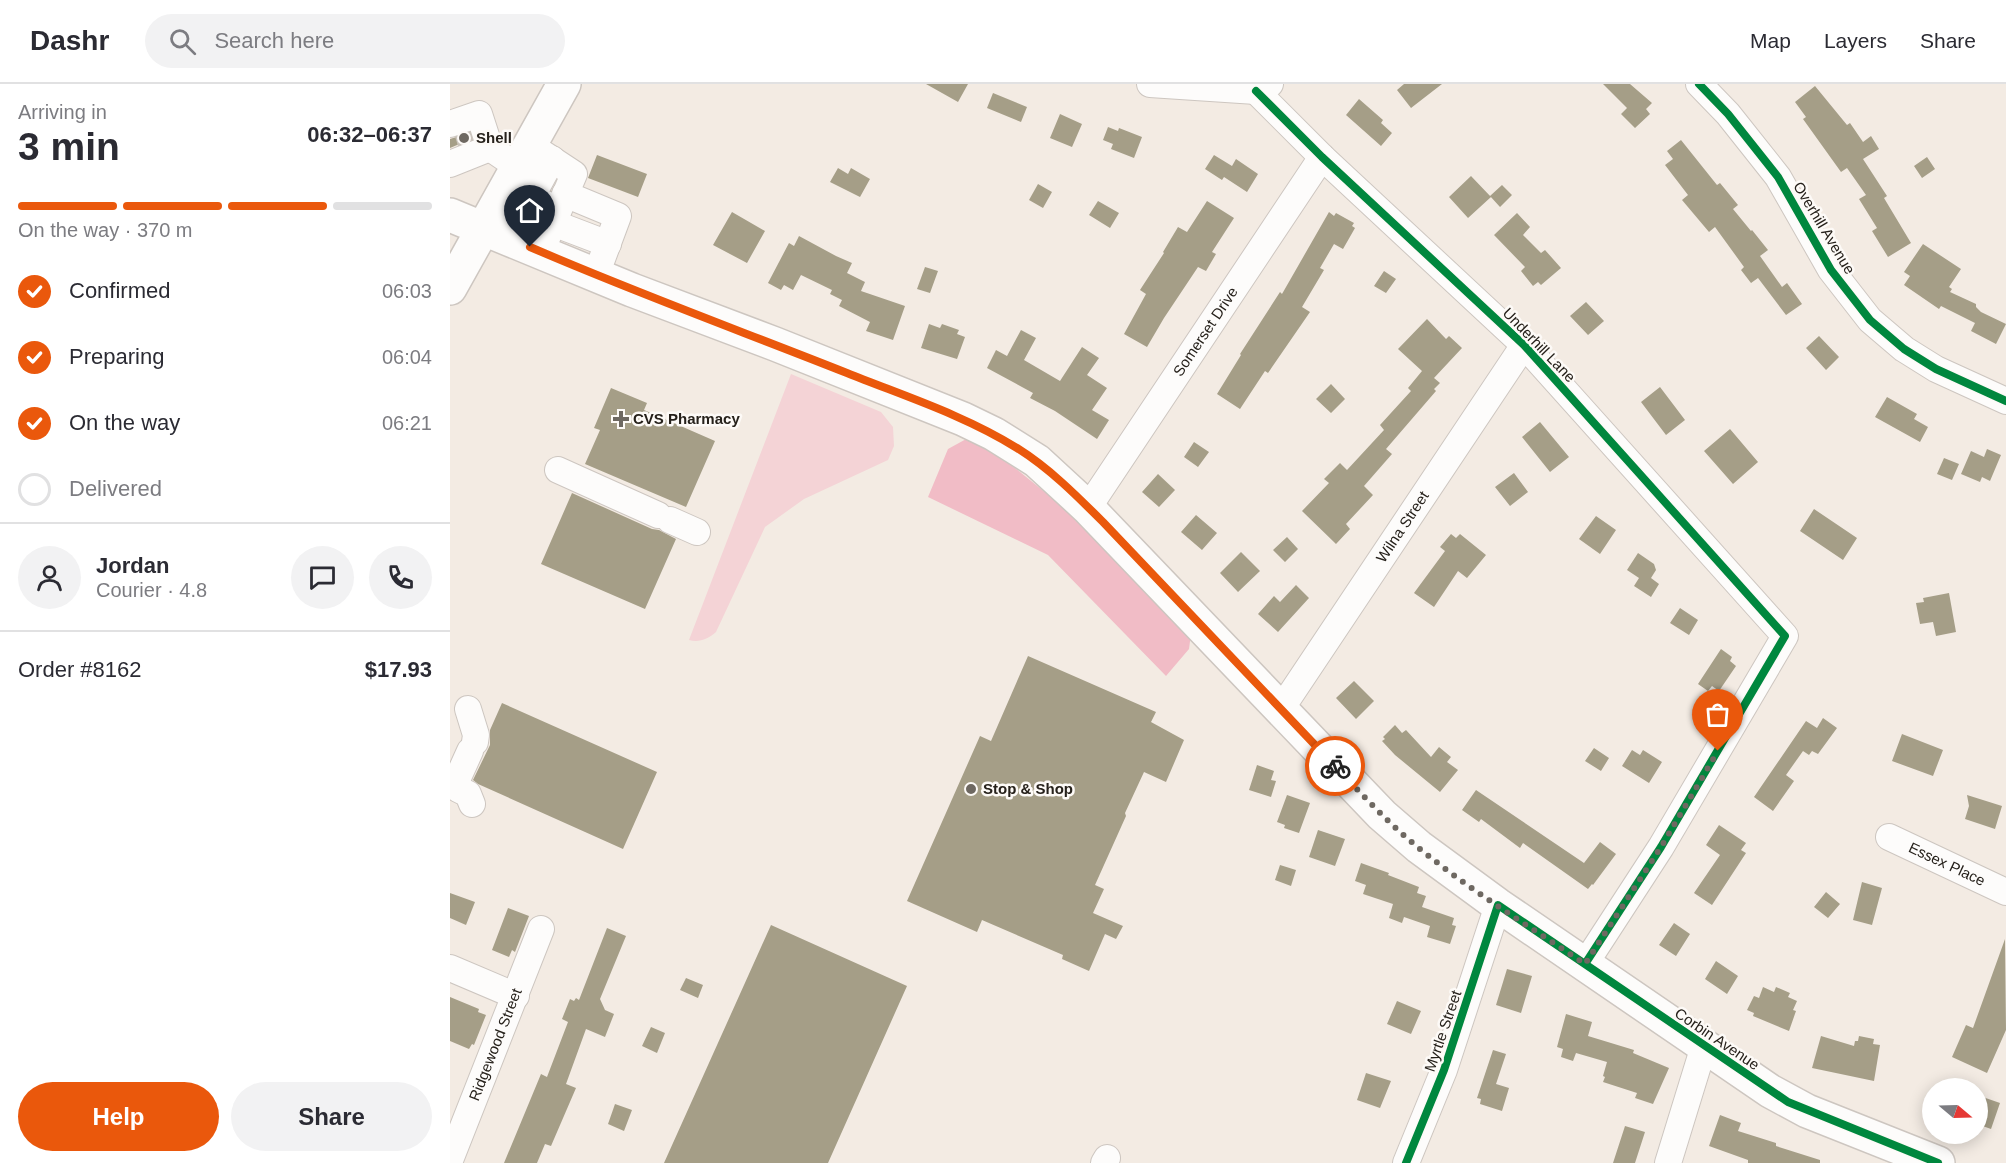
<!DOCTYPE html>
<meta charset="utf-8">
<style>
body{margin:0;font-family:Arial,sans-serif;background:#f2f2f3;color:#2b2b33;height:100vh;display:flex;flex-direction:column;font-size:22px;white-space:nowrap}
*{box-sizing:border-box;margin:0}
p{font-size:20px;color:#7c7c81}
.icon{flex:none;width:33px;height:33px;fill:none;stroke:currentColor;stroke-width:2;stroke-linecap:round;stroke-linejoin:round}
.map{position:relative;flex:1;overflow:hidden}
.side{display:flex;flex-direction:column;background:#fff;width:450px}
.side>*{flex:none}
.needle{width:39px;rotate:109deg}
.fabs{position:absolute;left:1472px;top:994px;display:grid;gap:12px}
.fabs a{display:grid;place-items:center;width:66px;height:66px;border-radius:50%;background:#fff;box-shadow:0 3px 15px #0003;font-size:30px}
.pin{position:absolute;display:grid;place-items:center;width:51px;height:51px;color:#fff;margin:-62px -26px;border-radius:50% 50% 50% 0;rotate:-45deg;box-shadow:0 0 6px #0007}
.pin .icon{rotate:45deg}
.courier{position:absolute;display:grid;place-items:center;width:60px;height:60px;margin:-30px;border:4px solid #ea580c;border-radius:50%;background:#fff;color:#222;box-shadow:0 2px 8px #0007}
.summary em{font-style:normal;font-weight:700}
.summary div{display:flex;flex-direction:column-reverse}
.summary{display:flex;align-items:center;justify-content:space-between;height:102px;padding:0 18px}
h1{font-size:39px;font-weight:700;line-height:45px}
.bar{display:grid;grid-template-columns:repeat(4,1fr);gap:9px 6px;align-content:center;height:72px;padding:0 18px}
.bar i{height:8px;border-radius:4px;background:#e1e1e2}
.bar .current{background:#ea580c}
.bar p{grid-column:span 4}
.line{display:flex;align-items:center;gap:15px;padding:0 18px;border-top:2px solid #e1e1e2}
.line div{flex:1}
.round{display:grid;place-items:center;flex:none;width:63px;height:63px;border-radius:32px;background:#f2f2f3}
ol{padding:0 18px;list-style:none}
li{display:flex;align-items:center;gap:18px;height:66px}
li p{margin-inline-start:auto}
li .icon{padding:6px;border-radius:50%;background:#ea580c;color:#fff;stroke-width:4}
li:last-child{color:#7c7c81}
li i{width:33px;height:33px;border:3px solid #e1e1e2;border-radius:50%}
.action{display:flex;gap:12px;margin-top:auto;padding:12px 18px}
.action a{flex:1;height:69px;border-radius:36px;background:#ea580c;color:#fff;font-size:24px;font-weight:700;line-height:69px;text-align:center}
.action a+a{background:#f2f2f3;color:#2b2b33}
header{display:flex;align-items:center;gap:36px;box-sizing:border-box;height:84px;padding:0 30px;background:#fff;border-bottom:2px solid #e1e1e2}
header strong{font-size:28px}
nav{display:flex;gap:33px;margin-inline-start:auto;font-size:21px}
.search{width:420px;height:54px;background:#f2f2f3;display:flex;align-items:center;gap:15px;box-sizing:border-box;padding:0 21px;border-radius:33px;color:#7c7c81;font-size:22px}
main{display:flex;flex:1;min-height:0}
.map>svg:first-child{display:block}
</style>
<header>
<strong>Dashr</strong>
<div class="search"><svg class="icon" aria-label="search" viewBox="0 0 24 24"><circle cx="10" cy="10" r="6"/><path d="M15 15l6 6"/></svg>Search here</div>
<nav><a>Map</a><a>Layers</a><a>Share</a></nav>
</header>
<main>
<section class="side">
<div class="summary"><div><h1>3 min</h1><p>Arriving in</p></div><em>06:32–06:37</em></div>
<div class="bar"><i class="current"></i><i class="current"></i><i class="current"></i><i></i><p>On the way · 370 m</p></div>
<ol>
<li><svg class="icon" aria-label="check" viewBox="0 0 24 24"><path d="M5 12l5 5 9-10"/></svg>Confirmed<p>06:03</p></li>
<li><svg class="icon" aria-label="check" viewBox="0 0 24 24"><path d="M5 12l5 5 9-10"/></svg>Preparing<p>06:04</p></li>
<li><svg class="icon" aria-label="check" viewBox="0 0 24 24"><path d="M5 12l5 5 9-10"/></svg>On the way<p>06:21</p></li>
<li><i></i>Delivered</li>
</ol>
<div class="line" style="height:108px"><a class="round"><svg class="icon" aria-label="person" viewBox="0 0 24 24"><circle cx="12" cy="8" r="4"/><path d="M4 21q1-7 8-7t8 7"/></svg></a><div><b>Jordan</b><p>Courier · 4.8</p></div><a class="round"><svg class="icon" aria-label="chat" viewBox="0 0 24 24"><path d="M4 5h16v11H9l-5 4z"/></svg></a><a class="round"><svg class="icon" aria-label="phone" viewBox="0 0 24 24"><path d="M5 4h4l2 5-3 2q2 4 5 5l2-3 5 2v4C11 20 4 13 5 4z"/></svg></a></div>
<div class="line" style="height:78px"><div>Order #8162</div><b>$17.93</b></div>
<div class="action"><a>Help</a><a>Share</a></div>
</section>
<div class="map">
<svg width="1556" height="1079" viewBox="0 0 1556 1079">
<rect width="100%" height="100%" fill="#f3ebe3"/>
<!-- green -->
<path fill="#f4d3d6" d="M 341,290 L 431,328 L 443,343 L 444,362 L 438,376 L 354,415 L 315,443 L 266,548 C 258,555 249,559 239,556 Z"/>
<!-- forest -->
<path fill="#f1bcc6" d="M 518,354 L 565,384 L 659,460 L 741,550 L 739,565 L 716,592 L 598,471 L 478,413 L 498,365 Z"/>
<!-- building -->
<path fill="#a59e87" d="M 476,0 L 518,0 L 508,18 Z
M 954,0 L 992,0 L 961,24 L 947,6 Z
M 1153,0 L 1180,0 L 1202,19 L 1196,25 L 1200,30 L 1185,44 L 1171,30 L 1177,24 Z
M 1365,2 L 1397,41 L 1400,39 L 1413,58 L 1421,52 L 1429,65 L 1413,75 L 1437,112 L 1434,114 L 1461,159 L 1438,173 L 1422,147 L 1427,144 L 1409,115 L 1416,111 L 1397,84 L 1391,88 L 1353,35 L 1356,33 L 1345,18 Z
M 543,9 L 577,23 L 571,38 L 537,24 Z
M 909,15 L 933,36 L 931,39 L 942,49 L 931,62 L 896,31 Z
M 610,30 L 632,40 L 622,63 L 600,54 Z
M 658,43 L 668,47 L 669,44 L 692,53 L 684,74 L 661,65 L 663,60 L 653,56 Z
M 19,49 L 21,55 L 0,64 L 0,55 Z
M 1231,56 L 1267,101 L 1270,99 L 1288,121 L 1283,125 L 1301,147 L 1302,146 L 1318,166 L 1310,172 L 1332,203 L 1337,199 L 1352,220 L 1336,231 L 1308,194 L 1301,199 L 1291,186 L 1294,183 L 1265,143 L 1259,148 L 1232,116 L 1238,111 L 1215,81 L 1223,75 L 1217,67 Z
M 147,71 L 197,90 L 188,113 L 138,94 Z
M 764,71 L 782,82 L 786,75 L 808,90 L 797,108 L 774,93 L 772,96 L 755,85 Z
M 1477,73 L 1485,85 L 1472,94 L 1464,82 Z
M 388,84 L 398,90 L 401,84 L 420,95 L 410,113 L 380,98 Z
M 1021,92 L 1041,113 L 1018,134 L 999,113 Z
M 588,100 L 602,108 L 593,124 L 579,116 Z
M 1052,101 L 1062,111 L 1050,123 L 1040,112 Z
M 648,117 L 669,129 L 660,144 L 639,131 Z
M 757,117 L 784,134 L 762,168 L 766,170 L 756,187 L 748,183 L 714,234 L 697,263 L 674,250 L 696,210 L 690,206 L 714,169 L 713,168 L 728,143 L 737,148 Z
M 282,128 L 315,147 L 297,179 L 263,161 Z
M 879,128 L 884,132 L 886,129 L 904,139 L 902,142 L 905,144 L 893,165 L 884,160 L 870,184 L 874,186 L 852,223 L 860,228 L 818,289 L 815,287 L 790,325 L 767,310 L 791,271 L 790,270 L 830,208 L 832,210 Z
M 1067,129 L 1080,143 L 1073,151 L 1091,169 L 1095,166 L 1111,184 L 1091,201 L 1088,198 L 1083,202 L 1071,187 L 1075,183 L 1044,151 Z
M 349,152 L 386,172 L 402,179 L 397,189 L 415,198 L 411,207 L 455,222 L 443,256 L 416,247 L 420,238 L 389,222 L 392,216 L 380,210 L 382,206 L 351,191 L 343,206 L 334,201 L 331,206 L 318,199 L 339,159 L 344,162 Z
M 1473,160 L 1511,185 L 1499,203 L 1502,205 L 1500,208 L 1526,220 L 1526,223 L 1531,228 L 1556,240 L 1546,260 L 1521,247 L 1525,239 L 1491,222 L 1489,225 L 1454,201 L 1460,192 L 1454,188 Z
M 475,183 L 488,187 L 480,209 L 467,205 Z
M 934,187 L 946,195 L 936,209 L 924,202 Z
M 1136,218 L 1154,237 L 1138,251 L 1120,232 Z
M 977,235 L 996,255 L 999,252 L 1012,264 L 984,294 L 990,299 L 984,305 L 986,307 L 936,365 L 942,370 L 914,402 L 923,411 L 896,440 L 900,445 L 886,460 L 852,427 L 879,399 L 874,395 L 890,379 L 897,386 L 934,346 L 930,341 L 961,307 L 958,304 L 972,287 L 948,265 Z
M 479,240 L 490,244 L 492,240 L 509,246 L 507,250 L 515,253 L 507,275 L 471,264 Z
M 571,246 L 586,254 L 574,276 L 610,297 L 632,263 L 649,274 L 637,291 L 657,304 L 642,326 L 659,336 L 647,355 L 605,327 L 580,314 L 583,309 L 537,284 L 546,266 L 557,272 Z
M 1369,252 L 1389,273 L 1376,286 L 1356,264 Z
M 881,300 L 895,315 L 881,329 L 866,315 Z
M 1210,303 L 1235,336 L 1216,351 L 1191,318 Z
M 161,304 L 197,319 L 194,326 L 265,357 L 236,423 L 135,380 L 150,346 L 144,344 Z
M 1437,313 L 1467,330 L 1464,335 L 1478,343 L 1470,358 L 1425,333 Z
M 1090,338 L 1119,373 L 1100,388 L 1072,353 Z
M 1280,345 L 1308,378 L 1283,400 L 1254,367 Z
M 744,358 L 759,368 L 748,383 L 734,373 Z
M 1537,365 L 1551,371 L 1540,397 L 1532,393 L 1530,398 L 1511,390 L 1521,367 L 1534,373 Z
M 1494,374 L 1509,380 L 1502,396 L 1487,390 Z
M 1064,389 L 1078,408 L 1060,422 L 1045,403 Z
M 708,390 L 725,406 L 709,423 L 692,408 Z
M 122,409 L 202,445 L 209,446 L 226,455 L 195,525 L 91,480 Z
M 1364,425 L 1407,454 L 1393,476 L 1350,447 Z
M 746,431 L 767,449 L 752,466 L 731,448 Z
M 1146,432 L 1166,446 L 1150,470 L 1129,455 Z
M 1001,450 L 1006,454 L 1010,450 L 1036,471 L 1017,494 L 1008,487 L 984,523 L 964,509 L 995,467 L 990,463 Z
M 837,453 L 848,465 L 835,478 L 823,466 Z
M 791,468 L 810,487 L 788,508 L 770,489 Z
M 1188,469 L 1204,480 L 1206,486 L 1201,494 L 1209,500 L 1201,513 L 1184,502 L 1189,494 L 1177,486 Z
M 846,501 L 859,514 L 828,548 L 808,530 L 824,512 L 830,518 Z
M 1499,509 L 1506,548 L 1486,552 L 1483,538 L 1470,540 L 1466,519 L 1474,518 L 1473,514 Z
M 1230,524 L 1248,536 L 1239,551 L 1220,539 Z
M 1271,565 L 1282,573 L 1280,577 L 1286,582 L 1269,607 L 1262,602 L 1258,607 L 1248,600 Z
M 578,572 L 706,628 L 701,638 L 734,656 L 716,698 L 694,688 L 675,729 L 676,732 L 645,801 L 654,805 L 643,829 L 673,842 L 666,855 L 655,850 L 639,887 L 612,875 L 613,871 L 532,836 L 527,848 L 457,817 L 530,652 L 541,657 Z
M 904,597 L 924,617 L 906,635 L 886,614 Z
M 52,619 L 207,688 L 173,765 L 28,700 L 23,696 L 40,661 L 40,646 Z
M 1373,634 L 1387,644 L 1368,670 L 1362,667 L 1359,671 L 1353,667 L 1336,691 L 1344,697 L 1323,727 L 1304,713 L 1356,637 L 1367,644 Z
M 945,641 L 952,649 L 956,646 L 981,673 L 989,663 L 1001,673 L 997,678 L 1008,686 L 990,708 L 945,671 L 932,657 L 935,655 L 933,653 Z
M 1452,650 L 1493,666 L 1483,692 L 1442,677 Z
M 1144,664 L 1159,674 L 1151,687 L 1135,677 Z
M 1182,666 L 1190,671 L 1193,666 L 1212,678 L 1199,699 L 1172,682 Z
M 807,681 L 824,687 L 821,696 L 826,697 L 821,713 L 799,706 Z
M 1026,706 L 1134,779 L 1150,758 L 1166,770 L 1143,801 L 1142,800 L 1138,805 L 1073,759 L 1070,764 L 1031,735 L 1029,738 L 1012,726 Z
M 837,711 L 860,719 L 849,749 L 834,744 L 835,741 L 827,738 Z
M 1517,711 L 1552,722 L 1545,745 L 1515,735 L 1519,722 Z
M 1269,741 L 1296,759 L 1291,766 L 1296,769 L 1262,821 L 1244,809 L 1270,771 L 1256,761 Z
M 868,746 L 895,755 L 885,782 L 859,773 Z
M 911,779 L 939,789 L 938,791 L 969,803 L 967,809 L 976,812 L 972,823 L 1004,834 L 1002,841 L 1006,842 L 1000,860 L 977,853 L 980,842 L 954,833 L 952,839 L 939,834 L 943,820 L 913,810 L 916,801 L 905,797 Z
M 830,781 L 846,786 L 841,802 L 825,796 Z
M 1412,798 L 1432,804 L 1422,841 L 1403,836 Z
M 1376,808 L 1390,820 L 1378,834 L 1364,823 Z
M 0,809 L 25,818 L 16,841 L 0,834 Z
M 58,824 L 79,832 L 65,868 L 62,866 L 59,873 L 42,866 Z
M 1224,839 L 1240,850 L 1226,872 L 1209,861 Z
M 321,841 L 457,902 L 378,1079 L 214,1079 Z
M 157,844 L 176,852 L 150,915 L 155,926 L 164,930 L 155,953 L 136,945 L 116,1000 L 126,1004 L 101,1062 L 95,1060 L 87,1079 L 54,1079 L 91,990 L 97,993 L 118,938 L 112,935 L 120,915 L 124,917 L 126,914 L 129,916 Z
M 1555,855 L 1556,946 L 1537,989 L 1502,973 L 1516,941 L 1523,944 Z
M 1266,877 L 1288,892 L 1277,910 L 1255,895 Z
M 1057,885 L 1082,892 L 1071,929 L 1046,921 Z
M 236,894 L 253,901 L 248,914 L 230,906 Z
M 1313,903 L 1324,908 L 1326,903 L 1340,909 L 1338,913 L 1347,917 L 1343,926 L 1346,927 L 1339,947 L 1303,932 L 1304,929 L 1297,926 L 1304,912 L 1309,914 Z
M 0,913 L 29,925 L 28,928 L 36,931 L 24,961 L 22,960 L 19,965 L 0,957 Z
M 947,917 L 971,927 L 961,950 L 937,940 Z
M 1116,930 L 1142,938 L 1138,952 L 1184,966 L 1183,969 L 1219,984 L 1203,1020 L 1185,1014 L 1187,1009 L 1153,998 L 1155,993 L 1153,992 L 1157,978 L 1126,969 L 1123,977 L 1111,973 L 1113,965 L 1107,963 Z
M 201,943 L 215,949 L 207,969 L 192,962 Z
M 1371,952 L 1404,962 L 1405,957 L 1408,957 L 1409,952 L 1424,955 L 1423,960 L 1430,961 L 1424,997 L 1362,984 Z
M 1043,966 L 1056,970 L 1046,1000 L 1059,1004 L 1052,1027 L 1030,1020 L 1031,1015 L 1027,1014 Z
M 916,989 L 941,997 L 930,1024 L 907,1016 Z
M 1527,1011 L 1550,1019 L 1541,1045 L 1527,1040 Z
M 165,1020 L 182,1026 L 174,1047 L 158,1040 Z
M 1270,1031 L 1291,1039 L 1288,1047 L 1326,1059 L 1326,1062 L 1370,1076 L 1370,1079 L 1298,1079 L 1298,1076 L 1259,1062 Z
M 1175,1042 L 1195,1048 L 1185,1079 L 1163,1079 Z"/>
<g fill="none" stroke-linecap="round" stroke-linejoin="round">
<!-- minor-tunnel -->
<path stroke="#cac3bb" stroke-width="26" stroke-dasharray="26 13" stroke-linecap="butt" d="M 16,44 L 22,63"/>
<!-- minor casing -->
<g stroke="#cdc6c0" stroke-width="28">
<g id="minor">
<path d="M 700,0 L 806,7 L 820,0"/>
<path d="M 1249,0 L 1278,30 L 1328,93 L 1381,186 L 1420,236 L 1454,265 L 1486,285 L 1556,317"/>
<path d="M 806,7 L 872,73 L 1074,261 L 1335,552 L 1211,763 L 1135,880"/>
<path d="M 0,40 L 29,30 L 40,64 L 68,83"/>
<path d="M 80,61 L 124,90 L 91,168"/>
<path d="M 102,75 L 81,114 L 108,125"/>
<path d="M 0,80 L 40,64"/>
<path d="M 115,110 L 168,132 L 146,191"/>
<path d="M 103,139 L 158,160"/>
<path d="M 108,386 L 208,431"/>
<path id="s1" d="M 638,424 L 872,73"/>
<path d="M 220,436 L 247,448"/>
<path d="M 18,625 L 26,651 L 25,658"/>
<path id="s2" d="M 831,625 L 1074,261"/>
<path d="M 20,667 L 6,698 L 8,705 L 18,710 L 22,720"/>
<path id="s3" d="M 1439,753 L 1556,808"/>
<path d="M 0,884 L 66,912"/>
<path id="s4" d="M 0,1076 L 91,845"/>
<path d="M 654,1079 L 657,1074"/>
<path d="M 956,1079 L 994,986 L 1048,821"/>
<path d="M 1218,1079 L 1254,962"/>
</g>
</g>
<!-- major casing -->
<g stroke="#cdc6c0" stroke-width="36">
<path id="major" d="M 0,131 L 182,206 L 325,260 L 513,335 L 544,350 L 587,377 L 638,424 L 932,731 L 969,763 L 1048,821 L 1320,1007 L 1357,1027 L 1488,1079
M 0,204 L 114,0"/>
</g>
<!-- minor -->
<use href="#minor" stroke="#fdfcfb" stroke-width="26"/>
<!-- major -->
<use href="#major" stroke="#fdfcfb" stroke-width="33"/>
<!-- cycleway casing -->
<g stroke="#fdfaf7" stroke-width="11">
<path id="cycleway" d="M 1249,0 L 1278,30 L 1328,93 L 1381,186 L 1420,236 L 1454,265 L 1486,285 L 1556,317
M 806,7 L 872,73 L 1074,261 L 1335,552 L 1211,763 L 1135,880
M 956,1079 L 994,986 L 1048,821 L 1338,1018 L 1488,1079"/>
</g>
<!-- cycleway -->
<use href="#cycleway" stroke="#00873e" stroke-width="8"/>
</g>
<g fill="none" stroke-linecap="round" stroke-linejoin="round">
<!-- done -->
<path stroke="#6e6861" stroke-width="6" stroke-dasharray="0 10.8" d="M 885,682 C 906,704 927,727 949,747 C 1006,798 1073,838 1135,880 L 1211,763 L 1268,667"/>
<!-- route -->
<path stroke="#ea580c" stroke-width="8" d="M 80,163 C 184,208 291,247 397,289 C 454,312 514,331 567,364 C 599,384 626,411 653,438 L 885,682"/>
</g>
<!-- markers -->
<g fill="#6e6861" stroke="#fdfaf7" stroke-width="2">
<circle cx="14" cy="54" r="6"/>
<path d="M168 326h6v6h6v6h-6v6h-6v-6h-6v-6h6z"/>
<circle cx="521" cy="705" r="6"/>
</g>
<g text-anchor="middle" stroke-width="5" stroke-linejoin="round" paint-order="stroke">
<!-- poi labels -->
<g font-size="15" font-weight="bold" fill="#26211b" stroke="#fdfaf7" text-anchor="start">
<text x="26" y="59">Shell</text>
<text x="183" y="340">CVS Pharmacy</text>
<text x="533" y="710">Stop &amp; Shop</text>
</g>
<!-- street labels -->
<g font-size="15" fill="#26211b" stroke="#fdfaf7">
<text transform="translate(1374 144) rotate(59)" y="5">Overhill Avenue</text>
<text dy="5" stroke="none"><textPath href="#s1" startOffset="212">Somerset Drive</textPath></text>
<text transform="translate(1089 261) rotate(46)" y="5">Underhill Lane</text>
<text dy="5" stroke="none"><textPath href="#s2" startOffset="219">Wilna Street</textPath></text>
<text dy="5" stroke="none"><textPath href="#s3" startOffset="64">Essex Place</textPath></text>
<text transform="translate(993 947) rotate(-71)" y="5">Myrtle Street</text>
<text transform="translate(1267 955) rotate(34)" y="5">Corbin Avenue</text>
<text dy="5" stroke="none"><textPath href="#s4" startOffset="124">Ridgewood Street</textPath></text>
</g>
</g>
</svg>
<div class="fabs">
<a><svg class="needle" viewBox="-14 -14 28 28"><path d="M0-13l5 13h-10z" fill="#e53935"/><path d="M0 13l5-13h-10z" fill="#7c7c81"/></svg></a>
</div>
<div class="pin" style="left:1268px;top:667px;background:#ea580c"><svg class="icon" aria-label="bag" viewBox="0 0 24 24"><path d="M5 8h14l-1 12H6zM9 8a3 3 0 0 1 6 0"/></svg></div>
<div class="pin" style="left:80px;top:163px;background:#1f2937"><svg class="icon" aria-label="home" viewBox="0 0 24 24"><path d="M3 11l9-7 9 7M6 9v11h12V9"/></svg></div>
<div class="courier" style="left:885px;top:682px"><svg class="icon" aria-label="bike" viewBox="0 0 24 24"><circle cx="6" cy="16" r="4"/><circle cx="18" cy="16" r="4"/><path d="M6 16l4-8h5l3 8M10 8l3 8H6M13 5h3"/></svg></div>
</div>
</main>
